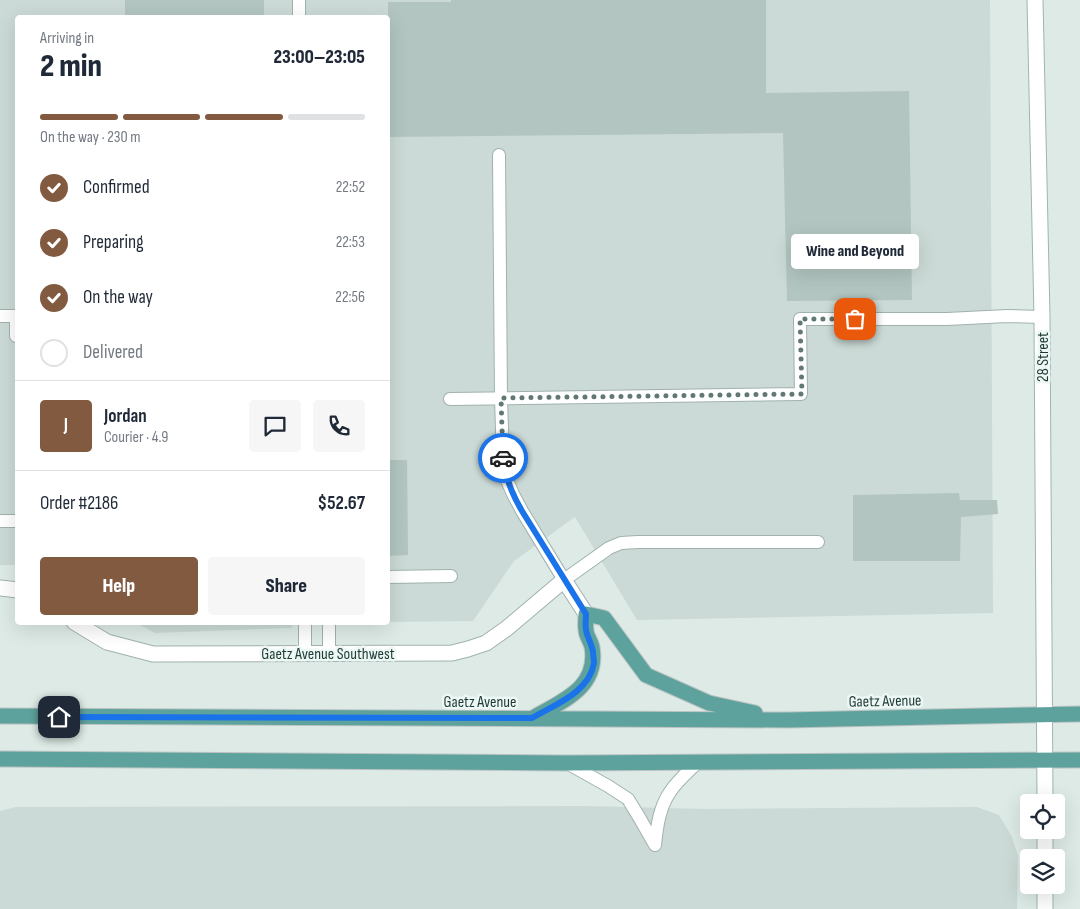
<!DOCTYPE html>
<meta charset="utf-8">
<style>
body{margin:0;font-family:"Sofia Sans Condensed",sans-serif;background:#f6f6f7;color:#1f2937;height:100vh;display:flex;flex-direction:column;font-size:19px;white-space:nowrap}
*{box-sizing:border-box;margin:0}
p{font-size:16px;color:#747a83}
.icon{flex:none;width:28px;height:28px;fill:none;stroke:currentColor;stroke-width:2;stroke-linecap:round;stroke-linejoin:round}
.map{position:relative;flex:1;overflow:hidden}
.side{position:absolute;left:15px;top:15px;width:375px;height:610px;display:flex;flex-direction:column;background:#fff;border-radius:5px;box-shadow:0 5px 20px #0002}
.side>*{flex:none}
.fabs{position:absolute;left:1020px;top:794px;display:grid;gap:10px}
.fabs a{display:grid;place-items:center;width:45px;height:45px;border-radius:5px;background:#fff;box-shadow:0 5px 20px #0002;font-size:25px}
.pin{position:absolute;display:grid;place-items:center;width:42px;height:42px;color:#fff;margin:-21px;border-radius:10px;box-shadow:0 2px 8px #0006}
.courier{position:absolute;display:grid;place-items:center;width:50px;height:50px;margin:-25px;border:4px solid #1a73e8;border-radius:50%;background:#fff;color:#222;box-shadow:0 1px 6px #0007}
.bubble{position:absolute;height:35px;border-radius:5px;background:#fff;box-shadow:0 5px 20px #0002;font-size:16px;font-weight:800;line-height:35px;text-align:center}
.head em{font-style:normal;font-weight:800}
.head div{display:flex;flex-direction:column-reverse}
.head{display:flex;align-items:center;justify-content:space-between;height:85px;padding:0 25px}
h1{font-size:32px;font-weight:800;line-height:38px}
.bar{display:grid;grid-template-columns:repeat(4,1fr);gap:8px 5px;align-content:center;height:60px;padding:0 25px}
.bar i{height:6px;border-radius:4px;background:#e0e1e3}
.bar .on{background:#825a40}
.bar p{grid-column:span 4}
.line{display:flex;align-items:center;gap:12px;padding:0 25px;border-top:1px solid #e0e1e3}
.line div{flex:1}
.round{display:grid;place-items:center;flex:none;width:52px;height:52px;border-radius:5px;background:#f6f6f7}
ol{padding:0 25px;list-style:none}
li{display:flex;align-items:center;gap:15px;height:55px}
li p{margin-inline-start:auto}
li .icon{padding:5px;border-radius:50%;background:#825a40;color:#fff;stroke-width:4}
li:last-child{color:#747a83}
li i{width:28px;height:28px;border:2px solid #e0e1e3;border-radius:50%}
.button{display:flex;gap:10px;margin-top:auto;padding:10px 25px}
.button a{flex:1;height:58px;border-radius:5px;background:#825a40;color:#fff;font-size:20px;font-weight:800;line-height:58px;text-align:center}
.button a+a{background:#f6f6f7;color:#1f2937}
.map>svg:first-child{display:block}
</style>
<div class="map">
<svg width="1080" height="909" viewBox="0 0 1080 909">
<rect width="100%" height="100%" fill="#ddeae6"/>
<!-- built -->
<path fill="#cbdad6" d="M 0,0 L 990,0 L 993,613 L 637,620 L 575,517 L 514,561 L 473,621 L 388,622 L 388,18 L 18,18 L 18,565 L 0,565 Z
M 136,623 L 295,623 L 291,628 L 155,633 Z
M 584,806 L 706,809 L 977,807 L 999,815 L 1012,837 L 1018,856 L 1017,909 L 0,909 L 0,811 L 16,807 Z"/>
<!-- building -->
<path fill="#b2c5c0" d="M 125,0 L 264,0 L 264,18 L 125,18 Z
M 451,0 L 766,0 L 766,93 L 909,91 L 912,300 L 787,301 L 783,133 L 388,137 L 388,2 L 451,2 Z
M 388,460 L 407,460 L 408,555 L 388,556 Z
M 959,493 L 960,500 L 997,500 L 998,514 L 961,517 L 960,561 L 853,561 L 853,495 Z"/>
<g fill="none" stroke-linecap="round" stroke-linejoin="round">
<!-- lane casing -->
<g stroke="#a0b2ae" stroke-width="14">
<path id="lane" d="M 299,0 L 299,18
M 499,155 L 501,398 L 503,460 L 506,478 L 513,494 L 522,511 L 564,580 L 609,548 L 621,543 L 638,542 L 818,542
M 0,316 L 16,316 L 16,336
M 450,399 L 801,394 L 800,319 L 947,319 L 1007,316 L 1042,317
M 0,521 L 16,521
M 388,577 L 451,576
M 305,622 L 305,654
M 329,622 L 329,653
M 567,763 L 608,786 L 628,799 L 639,817 L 655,845
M 655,845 C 657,827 659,808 670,792 C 677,781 688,772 697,763"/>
</g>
<!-- street casing -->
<g stroke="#a0b2ae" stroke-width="17">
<path id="street" d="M 0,588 L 18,590
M 74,622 L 107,642 L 153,654 L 452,653 L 468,649 L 486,643 L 506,629 L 564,580 L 586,614"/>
</g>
<!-- secondary casing -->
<g stroke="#9bb6b1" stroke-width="17">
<path id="secondary" d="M 1035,0 L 1042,317 L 1045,802
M 1045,830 L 1045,858
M 1045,885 L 1045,909"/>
</g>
<!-- primary casing -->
<g stroke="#bcc4c3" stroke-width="17">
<path id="primary" d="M 0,716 L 788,720 L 1080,714
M 533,718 C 562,701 599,688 592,647 C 591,641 586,636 586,630 C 585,625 586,619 586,614 L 604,618 L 646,675 L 709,703 L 755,713
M 0,759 L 567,763 L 1080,760"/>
</g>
<!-- lane -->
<use href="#lane" stroke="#fff" stroke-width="12"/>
<!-- street -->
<use href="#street" stroke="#fff" stroke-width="15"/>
<!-- secondary -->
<use href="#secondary" stroke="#fff" stroke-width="15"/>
<!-- primary -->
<use href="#primary" stroke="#5ea29d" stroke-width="15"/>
</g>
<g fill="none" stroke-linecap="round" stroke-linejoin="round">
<!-- done -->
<path stroke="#617874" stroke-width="5" stroke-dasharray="0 9" d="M 503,458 L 501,398 L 802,394 L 800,319 L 855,319"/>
<!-- route -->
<path stroke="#1a73e8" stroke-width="6" d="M 59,717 L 532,718 C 554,705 589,693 594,663 C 594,660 593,655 593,652 C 592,644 587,637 586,630 C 585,625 586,619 586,614 L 522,511 C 512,494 505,477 503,458"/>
</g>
<g text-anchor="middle" stroke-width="5" stroke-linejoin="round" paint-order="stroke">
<!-- street labels -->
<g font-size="16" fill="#1e3a37" stroke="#edf7f3">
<text transform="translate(1042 357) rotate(-90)" y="6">28 Street</text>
<text x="328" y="659">Gaetz Avenue Southwest</text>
<text transform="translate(885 700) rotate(-1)" y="6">Gaetz Avenue</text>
<text x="480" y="707">Gaetz Avenue</text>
</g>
</g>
</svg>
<div class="fabs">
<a><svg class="icon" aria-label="locate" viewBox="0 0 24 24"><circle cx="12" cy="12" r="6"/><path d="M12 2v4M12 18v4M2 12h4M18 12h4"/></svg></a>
<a><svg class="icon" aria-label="layers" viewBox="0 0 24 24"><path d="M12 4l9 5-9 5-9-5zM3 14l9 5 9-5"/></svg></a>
</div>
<div class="pin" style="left:855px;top:319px;background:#ea580c"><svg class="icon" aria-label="bag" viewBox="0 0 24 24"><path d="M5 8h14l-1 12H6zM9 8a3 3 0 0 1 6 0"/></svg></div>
<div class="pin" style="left:59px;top:717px;background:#1f2937"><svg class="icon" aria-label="home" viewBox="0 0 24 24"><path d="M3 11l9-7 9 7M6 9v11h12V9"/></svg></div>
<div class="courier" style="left:503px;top:458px"><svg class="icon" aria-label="car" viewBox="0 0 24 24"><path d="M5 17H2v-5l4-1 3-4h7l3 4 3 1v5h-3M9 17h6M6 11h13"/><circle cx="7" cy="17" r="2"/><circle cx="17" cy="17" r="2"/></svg></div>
<div class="bubble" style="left:791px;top:234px;width:128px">Wine and Beyond</div>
<section class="side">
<div class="head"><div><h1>2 min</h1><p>Arriving in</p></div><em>23:00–23:05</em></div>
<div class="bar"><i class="on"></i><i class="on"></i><i class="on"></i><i></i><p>On the way · 230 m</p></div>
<ol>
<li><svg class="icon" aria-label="check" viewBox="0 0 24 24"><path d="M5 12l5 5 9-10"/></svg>Confirmed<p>22:52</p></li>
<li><svg class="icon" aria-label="check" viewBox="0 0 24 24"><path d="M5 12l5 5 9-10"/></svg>Preparing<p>22:53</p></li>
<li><svg class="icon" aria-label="check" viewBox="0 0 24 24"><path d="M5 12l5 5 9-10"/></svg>On the way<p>22:56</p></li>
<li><i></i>Delivered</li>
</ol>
<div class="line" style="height:90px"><b class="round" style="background:#825a40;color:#fff">J</b><div><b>Jordan</b><p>Courier · 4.9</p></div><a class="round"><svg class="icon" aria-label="chat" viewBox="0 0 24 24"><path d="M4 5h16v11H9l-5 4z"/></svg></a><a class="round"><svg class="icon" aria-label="phone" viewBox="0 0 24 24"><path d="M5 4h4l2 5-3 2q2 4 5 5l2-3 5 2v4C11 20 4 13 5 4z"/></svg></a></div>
<div class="line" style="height:65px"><div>Order #2186</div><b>$52.67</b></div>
<div class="button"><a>Help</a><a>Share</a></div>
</section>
</div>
